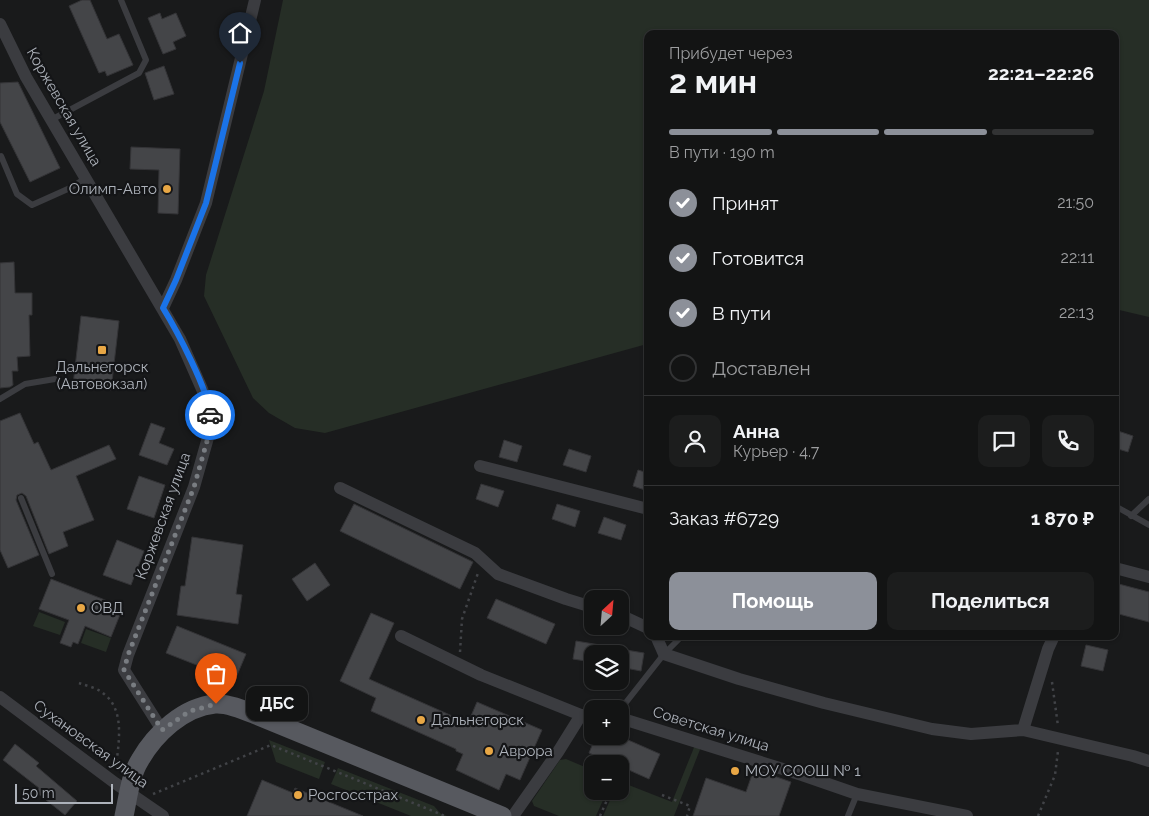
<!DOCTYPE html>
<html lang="ru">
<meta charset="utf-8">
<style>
body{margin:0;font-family:Raleway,sans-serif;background:#1c1d1d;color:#f1f3f6;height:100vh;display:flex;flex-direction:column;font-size:19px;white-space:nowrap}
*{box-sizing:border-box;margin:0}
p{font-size:16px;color:#9d9ea0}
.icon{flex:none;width:28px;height:28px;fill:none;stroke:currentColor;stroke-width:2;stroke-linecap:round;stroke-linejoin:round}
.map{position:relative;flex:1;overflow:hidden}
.side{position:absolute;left:644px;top:30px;width:475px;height:610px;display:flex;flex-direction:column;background:#131414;border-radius:10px;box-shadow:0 1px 4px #0004,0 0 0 1px #323334}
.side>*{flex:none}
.needle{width:32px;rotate:26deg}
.buttons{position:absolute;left:584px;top:590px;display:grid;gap:10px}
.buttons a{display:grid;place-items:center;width:45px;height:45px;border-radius:10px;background:#131414;box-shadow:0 1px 4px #0004,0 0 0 1px #323334;font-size:25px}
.scale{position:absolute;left:15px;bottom:12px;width:98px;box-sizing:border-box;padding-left:5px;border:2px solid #adb2ba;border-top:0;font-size:14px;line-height:18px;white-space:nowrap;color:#adb2ba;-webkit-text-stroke:4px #141517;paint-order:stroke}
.pin{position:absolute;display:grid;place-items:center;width:42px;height:42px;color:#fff;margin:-51px -21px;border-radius:50% 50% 50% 0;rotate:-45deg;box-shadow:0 0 5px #0007}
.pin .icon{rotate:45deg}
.courier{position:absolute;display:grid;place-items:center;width:50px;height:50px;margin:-25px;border:4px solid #1a73e8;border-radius:50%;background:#fff;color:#222;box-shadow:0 1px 6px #0007}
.bubble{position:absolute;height:35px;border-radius:10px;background:#131414;box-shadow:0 1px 4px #0004,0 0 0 1px #323334;font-size:16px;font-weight:700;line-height:35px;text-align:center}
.summary em{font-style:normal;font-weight:700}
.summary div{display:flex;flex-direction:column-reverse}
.summary{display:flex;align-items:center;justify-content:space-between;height:85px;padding:0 25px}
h1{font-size:32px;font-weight:700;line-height:38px}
.bar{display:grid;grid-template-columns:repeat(4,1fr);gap:8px 5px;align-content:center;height:60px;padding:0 25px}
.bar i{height:6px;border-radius:4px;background:#323334}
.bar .on{background:#8c9099}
.bar p{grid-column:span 4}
.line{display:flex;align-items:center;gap:12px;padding:0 25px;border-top:1px solid #323334}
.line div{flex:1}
.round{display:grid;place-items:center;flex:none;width:52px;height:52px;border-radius:10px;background:#1c1d1d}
ol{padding:0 25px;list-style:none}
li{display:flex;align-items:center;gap:15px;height:55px}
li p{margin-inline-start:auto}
li .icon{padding:5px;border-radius:50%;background:#8c9099;color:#fff;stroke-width:4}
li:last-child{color:#9d9ea0}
li i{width:28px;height:28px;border:2px solid #323334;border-radius:50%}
.button{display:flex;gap:10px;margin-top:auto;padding:10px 25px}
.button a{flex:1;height:58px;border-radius:10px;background:#8c9099;color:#fff;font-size:20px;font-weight:700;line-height:58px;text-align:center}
.button a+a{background:#1c1d1d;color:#f1f3f6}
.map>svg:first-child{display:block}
</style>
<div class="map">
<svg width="1149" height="816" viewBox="0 0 1149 816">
<rect width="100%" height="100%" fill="#191a1b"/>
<!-- green -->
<path fill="#262e26" d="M 283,0 L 1149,0 L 1149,317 L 1115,309 L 1115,34 L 648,34 L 647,344 L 325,433 L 295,428 L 269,413 L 253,398 L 204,296 L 206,275 L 264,91 Z
M 39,612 L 65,622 L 60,635 L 33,626 Z
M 86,629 L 111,638 L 106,652 L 81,643 Z
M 269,740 L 325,762 L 319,779 L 276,762 Z
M 695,745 L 701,747 L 674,816 L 603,816 L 614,791 L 620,791 L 621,782 L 672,802 Z
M 566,759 L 592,770 L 592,791 L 607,791 L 596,816 L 559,816 L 534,806 L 532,801 L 560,760 Z
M 338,768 L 434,806 L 441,814 L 447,816 L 411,816 L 331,784 Z"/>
<!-- building -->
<path fill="#444548" stroke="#343437" d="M 82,0 L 90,0 L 107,39 L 119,34 L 133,65 L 107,76 L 105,71 L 99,73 L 69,6 Z
M 160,13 L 162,19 L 176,13 L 186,36 L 173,42 L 176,49 L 163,54 L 148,18 Z
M 164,66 L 174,94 L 154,100 L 145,73 Z
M 18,82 L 60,168 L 30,182 L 0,122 L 0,83 Z
M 131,147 L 180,149 L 178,214 L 158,213 L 159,170 L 130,169 Z
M 14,262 L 15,293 L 32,293 L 32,315 L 29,315 L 30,356 L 17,357 L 18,371 L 12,371 L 13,385 L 10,387 L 0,388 L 0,263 Z
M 81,316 L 119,321 L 111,390 L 73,385 Z
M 20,413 L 34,444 L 38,442 L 51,470 L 109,445 L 116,459 L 76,476 L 94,520 L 63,532 L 68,546 L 49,554 L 26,496 L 22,493 L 17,495 L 16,500 L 39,555 L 8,568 L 0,550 L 0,421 Z
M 151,423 L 165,428 L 159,443 L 174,449 L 167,465 L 139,455 Z
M 1115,430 L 1133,436 L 1128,452 L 1115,448 Z
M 504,440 L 522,446 L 517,462 L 499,457 Z
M 569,449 L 591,456 L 586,472 L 563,465 Z
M 638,470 L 648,473 L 648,491 L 633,486 Z
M 139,476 L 165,485 L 154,518 L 127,509 Z
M 481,484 L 504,491 L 498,507 L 476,499 Z
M 354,504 L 471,561 L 473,562 L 460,589 L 340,531 Z
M 557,504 L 580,511 L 575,527 L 552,519 Z
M 604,517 L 626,525 L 621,540 L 598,533 Z
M 192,537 L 243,545 L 236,594 L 242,595 L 238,624 L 177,615 L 181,586 L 185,586 Z
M 117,540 L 144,551 L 131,585 L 103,575 Z
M 315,563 L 330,585 L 307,601 L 292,579 Z
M 51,579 L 123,607 L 111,637 L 85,626 L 78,644 L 73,642 L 71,647 L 60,643 L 69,620 L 39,609 Z
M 1115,583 L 1149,592 L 1149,622 L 1115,613 Z
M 496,599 L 555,624 L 546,644 L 487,618 Z
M 371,613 L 394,623 L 369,679 L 468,723 L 477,702 L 542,730 L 520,780 L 506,774 L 499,790 L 456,770 L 463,754 L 456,751 L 456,749 L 371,711 L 376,698 L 340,681 Z
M 177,626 L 246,654 L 235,680 L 166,653 Z
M 576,641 L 618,648 L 618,654 L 592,654 L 592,662 L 573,659 Z
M 1086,645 L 1108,650 L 1103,671 L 1081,666 Z
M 620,649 L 644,653 L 641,671 L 620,667 Z
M 596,736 L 619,736 L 660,754 L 649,779 L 620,766 L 620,764 L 614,764 L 589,753 Z
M 15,744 L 39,763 L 36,766 L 77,801 L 65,815 L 36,792 L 39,788 L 3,760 Z
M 754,769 L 791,782 L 779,816 L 693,816 L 706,778 L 746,792 Z
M 262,780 L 293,793 L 295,788 L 363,816 L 247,816 Z"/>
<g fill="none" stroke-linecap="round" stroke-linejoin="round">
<!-- path -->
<path stroke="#414347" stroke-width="2.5" stroke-dasharray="2.5 4" stroke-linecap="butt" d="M 460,652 L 462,619 L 478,573
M 1052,682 L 1058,726
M 79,683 C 87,686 98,688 104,694 C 126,711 118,745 116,768
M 153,794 L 271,745 L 445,816
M 662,795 L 690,806 L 687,816
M 600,816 L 611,791
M 1038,816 L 1055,775 L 1058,751"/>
<!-- service -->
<path stroke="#3b3c40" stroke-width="6" d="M 51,120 L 139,73 L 146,60 L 121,0
M 1,156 L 17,194 L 32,205 L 70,188 L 86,178
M 0,399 L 25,384 L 55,379
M 21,498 L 52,574
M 1115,506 L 1149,525
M 1131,516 L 1149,499
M 620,710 L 664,654 L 682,636
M 848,816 L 857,794"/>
<!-- minor -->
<path stroke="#3b3c40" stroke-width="12" d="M 0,24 L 26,77 L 180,339 L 202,389 L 210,412 L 209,434 L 194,487 L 128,655 L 124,670 L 162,730
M 163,308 L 176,280 L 206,203 L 255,0
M 480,466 L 648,509
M 340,488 L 475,553 L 498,574 L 566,599 L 592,607
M 1115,568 L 1149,577
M 620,615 L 648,628
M 401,636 L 481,675 L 581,715 L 592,715
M 656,636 L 664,654 L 739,679 L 824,703 L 932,729 L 971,734 L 1023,730 L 1133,756 L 1149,761
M 0,697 L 115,783 L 163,816
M 620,718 L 802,775 L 857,794 L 967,816
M 1023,730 L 1048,649 L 1054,636
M 513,816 L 558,752 L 581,715"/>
<!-- primary -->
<path stroke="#57595f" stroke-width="19" d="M 124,816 C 128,798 130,776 140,760 C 155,734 183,707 215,704 C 228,703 244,710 256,715 L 502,816"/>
</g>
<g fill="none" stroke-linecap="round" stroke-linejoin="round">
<!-- done -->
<path stroke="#797d82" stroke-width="5" stroke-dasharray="0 9" d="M 210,415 L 209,434 L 194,487 L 128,655 L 124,670 L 162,730 L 190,711 L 216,704"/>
<!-- route -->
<path stroke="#1a73e8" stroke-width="6" d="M 210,415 C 210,393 176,329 163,308 L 176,280 L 206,203 L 240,63"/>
</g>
<!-- markers -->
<g fill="#e8a745" stroke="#141517" stroke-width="2">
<circle cx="167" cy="189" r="5"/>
<rect x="97" y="345" width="10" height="10" rx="2.5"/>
<circle cx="81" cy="608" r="5"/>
<circle cx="421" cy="720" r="5"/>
<circle cx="489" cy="751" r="5"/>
<circle cx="735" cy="771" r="5"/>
<circle cx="298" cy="795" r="5"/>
</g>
<g text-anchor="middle" stroke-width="4.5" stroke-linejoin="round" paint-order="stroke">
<!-- street labels -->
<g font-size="15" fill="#adb2ba" stroke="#141517">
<text transform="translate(64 107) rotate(60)" y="5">Коржевская улица</text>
<text transform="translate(163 516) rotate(-70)" y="5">Коржевская улица</text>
<text transform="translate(711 729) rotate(17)" y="5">Советская улица</text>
<text transform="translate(91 744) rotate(36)" y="5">Сухановская улица</text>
</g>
<!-- poi labels -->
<g font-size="15" fill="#adb2ba" stroke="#141517" text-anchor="start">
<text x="157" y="194" text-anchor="end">Олимп-Авто</text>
<text x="102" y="372" text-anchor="middle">Дальнегорск<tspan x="102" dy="17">(Автовокзал)</tspan></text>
<text x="91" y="613">ОВД</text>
<text x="431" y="725">Дальнегорск</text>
<text x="499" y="756">Аврора</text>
<text x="745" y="776">МОУ СООШ № 1</text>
<text x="308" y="800">Росгосстрах</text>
</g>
</g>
</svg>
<div class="buttons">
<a><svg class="needle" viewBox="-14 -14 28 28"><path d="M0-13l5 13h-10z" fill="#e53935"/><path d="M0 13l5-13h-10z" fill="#9d9ea0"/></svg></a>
<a><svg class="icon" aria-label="layers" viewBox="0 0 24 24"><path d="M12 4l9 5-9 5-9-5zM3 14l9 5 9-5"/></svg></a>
<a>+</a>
<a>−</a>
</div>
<div class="scale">50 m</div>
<div class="pin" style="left:216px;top:704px;background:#ea580c"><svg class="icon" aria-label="bag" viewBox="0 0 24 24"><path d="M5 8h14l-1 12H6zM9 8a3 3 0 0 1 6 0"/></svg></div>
<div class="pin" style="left:240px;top:63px;background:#1f2937"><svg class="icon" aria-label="home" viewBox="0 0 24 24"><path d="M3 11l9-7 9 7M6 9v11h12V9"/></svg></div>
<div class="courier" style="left:210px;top:415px"><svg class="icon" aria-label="car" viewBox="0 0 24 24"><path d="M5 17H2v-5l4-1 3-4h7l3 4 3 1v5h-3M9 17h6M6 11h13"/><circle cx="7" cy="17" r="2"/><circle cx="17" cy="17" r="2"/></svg></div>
<div class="bubble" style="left:246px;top:686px;width:62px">ДБС</div>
<section class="side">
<div class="summary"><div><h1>2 мин</h1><p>Прибудет через</p></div><em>22:21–22:26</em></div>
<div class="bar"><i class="on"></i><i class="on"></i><i class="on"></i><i></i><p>В пути · 190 m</p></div>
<ol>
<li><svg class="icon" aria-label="check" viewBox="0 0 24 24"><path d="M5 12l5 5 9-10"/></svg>Принят<p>21:50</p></li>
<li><svg class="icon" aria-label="check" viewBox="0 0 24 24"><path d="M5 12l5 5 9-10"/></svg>Готовится<p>22:11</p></li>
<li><svg class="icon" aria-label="check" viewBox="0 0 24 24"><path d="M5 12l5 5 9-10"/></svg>В пути<p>22:13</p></li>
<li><i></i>Доставлен</li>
</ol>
<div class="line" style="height:90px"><a class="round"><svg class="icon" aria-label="person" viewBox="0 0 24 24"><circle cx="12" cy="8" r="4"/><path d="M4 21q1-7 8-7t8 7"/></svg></a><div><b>Анна</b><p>Курьер · 4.7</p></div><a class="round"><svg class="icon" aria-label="chat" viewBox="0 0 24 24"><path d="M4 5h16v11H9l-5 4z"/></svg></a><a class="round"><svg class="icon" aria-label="phone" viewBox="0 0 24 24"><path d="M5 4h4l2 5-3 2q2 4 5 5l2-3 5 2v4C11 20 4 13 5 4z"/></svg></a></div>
<div class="line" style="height:65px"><div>Заказ #6729</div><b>1 870 ₽</b></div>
<div class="button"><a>Помощь</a><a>Поделиться</a></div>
</section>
</div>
